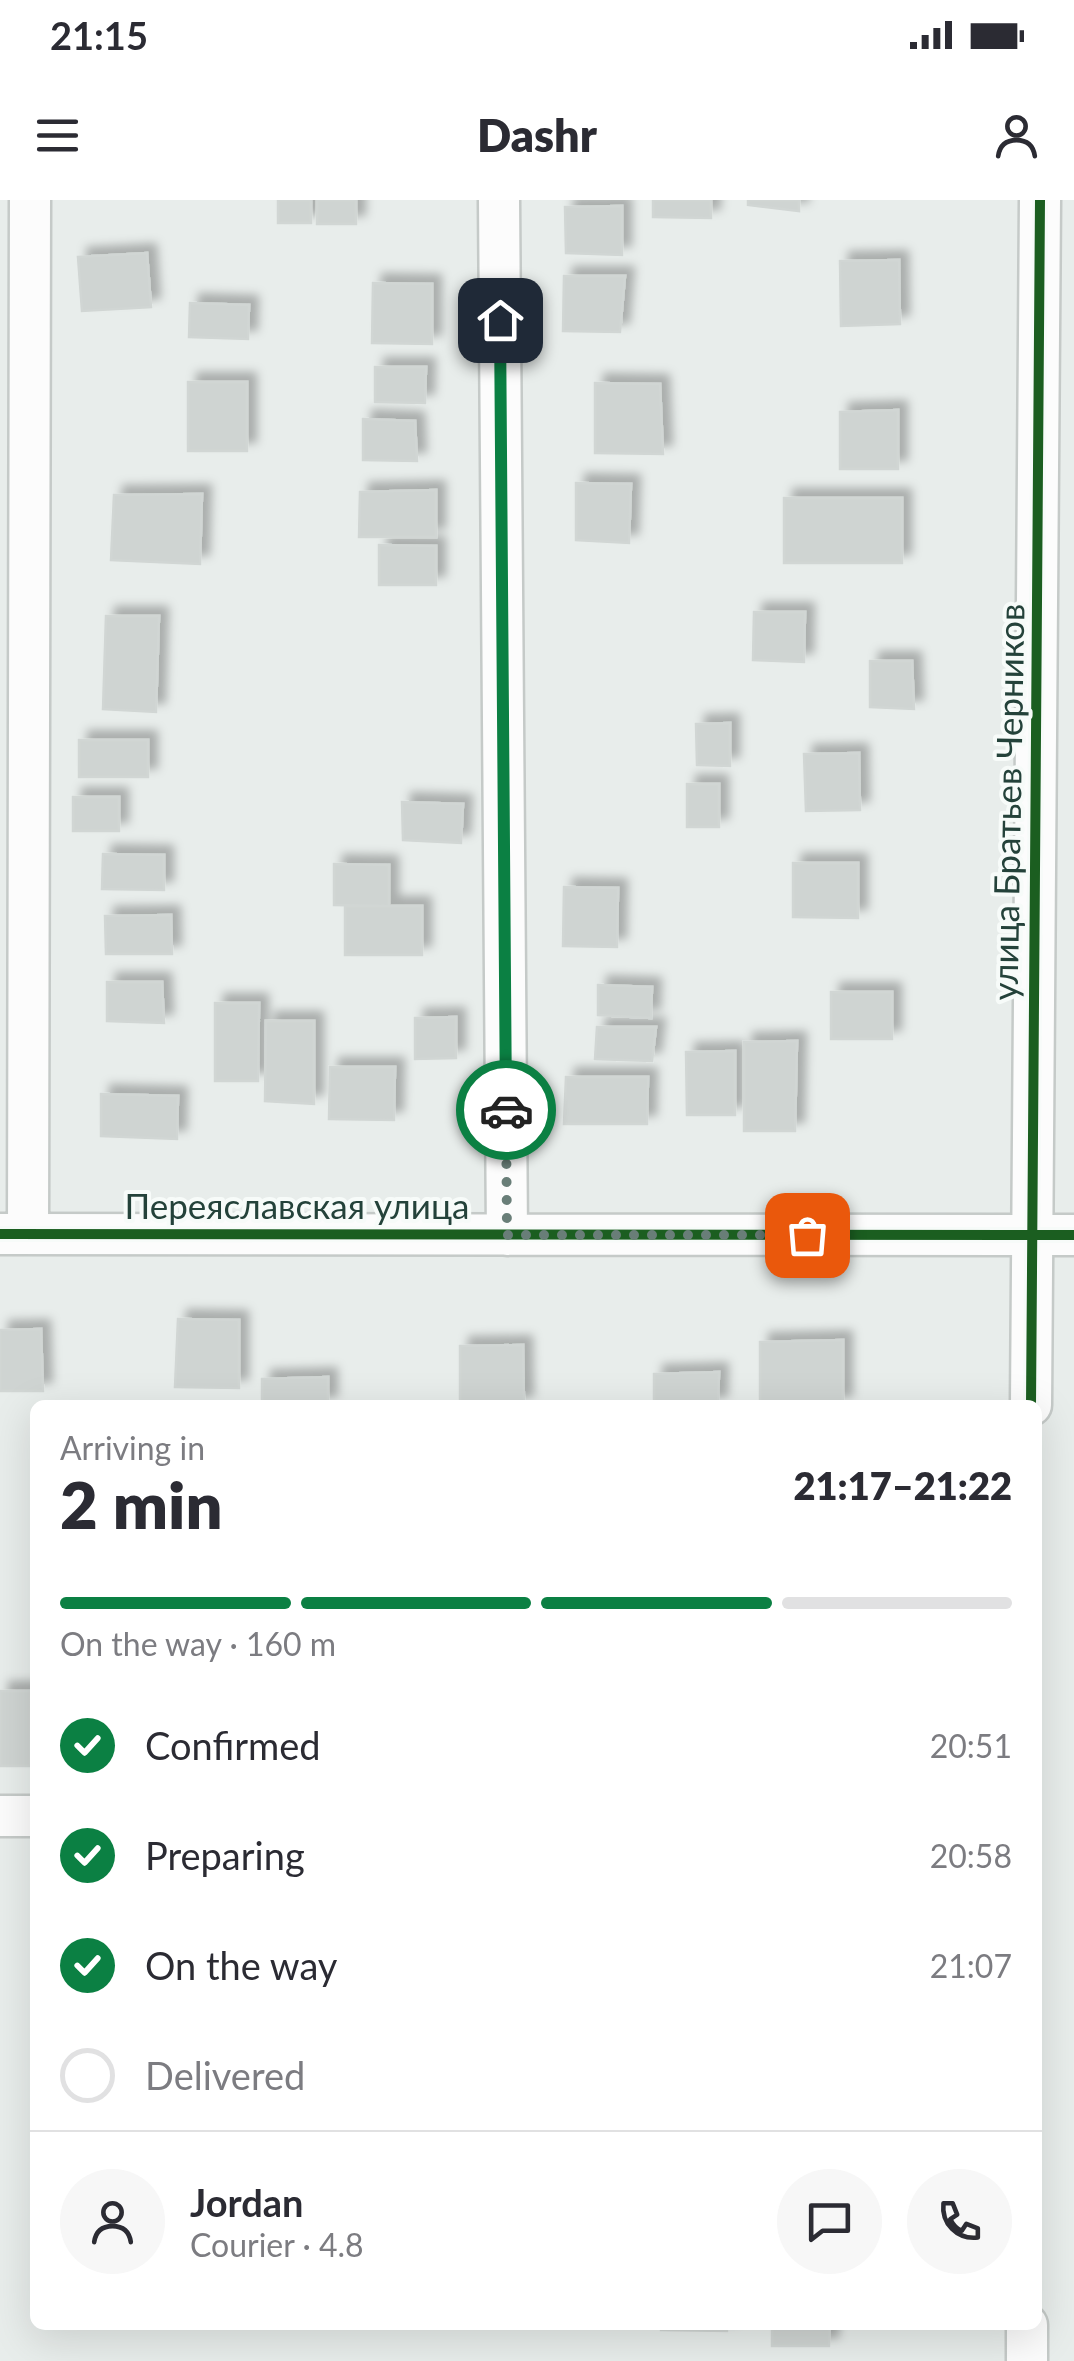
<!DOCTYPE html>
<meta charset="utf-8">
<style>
body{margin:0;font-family:Lato,sans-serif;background:#f7f7f7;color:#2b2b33;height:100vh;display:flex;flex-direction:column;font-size:38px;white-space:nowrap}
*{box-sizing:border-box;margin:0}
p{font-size:32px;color:#7c7c81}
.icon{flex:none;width:55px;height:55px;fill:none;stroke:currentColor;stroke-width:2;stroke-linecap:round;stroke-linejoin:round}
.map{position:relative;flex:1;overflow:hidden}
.panel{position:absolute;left:30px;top:1200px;width:1012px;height:930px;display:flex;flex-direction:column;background:#fff;border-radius:15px;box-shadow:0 10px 40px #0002}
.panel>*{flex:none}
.pin{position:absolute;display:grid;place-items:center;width:85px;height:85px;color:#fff;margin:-42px;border-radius:20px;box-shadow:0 5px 15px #0006}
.courier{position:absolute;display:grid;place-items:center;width:100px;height:100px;margin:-50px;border:8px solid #0b8043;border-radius:50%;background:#fff;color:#222;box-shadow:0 2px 12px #0007}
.headline em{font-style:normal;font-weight:800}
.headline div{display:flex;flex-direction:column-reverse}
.headline{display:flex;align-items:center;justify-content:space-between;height:170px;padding:0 30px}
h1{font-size:65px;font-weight:800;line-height:75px}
.bar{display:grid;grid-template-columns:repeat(4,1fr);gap:15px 10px;align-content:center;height:120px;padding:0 30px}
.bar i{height:12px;border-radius:8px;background:#e1e1e2}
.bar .active{background:#0b8043}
.bar p{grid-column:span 4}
.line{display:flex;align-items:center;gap:25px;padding:0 30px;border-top:2px solid #e1e1e2}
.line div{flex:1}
.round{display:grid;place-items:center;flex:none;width:105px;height:105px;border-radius:52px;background:#f7f7f7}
ol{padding:0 30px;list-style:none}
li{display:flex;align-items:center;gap:30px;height:110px}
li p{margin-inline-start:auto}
li .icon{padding:10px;border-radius:50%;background:#0b8043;color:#fff;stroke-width:4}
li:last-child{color:#7c7c81}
li i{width:55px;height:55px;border:5px solid #e1e1e2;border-radius:50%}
.status{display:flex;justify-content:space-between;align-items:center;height:70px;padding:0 50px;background:#fff;direction:ltr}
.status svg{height:28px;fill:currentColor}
header{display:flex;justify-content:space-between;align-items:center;height:130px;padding:0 30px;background:#fff;font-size:45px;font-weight:800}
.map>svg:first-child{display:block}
</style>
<div class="status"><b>21:15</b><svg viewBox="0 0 49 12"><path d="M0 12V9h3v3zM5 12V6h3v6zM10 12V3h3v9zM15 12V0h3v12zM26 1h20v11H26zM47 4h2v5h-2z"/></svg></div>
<header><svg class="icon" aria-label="menu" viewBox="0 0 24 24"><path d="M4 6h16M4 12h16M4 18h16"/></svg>Dashr<svg class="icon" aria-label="person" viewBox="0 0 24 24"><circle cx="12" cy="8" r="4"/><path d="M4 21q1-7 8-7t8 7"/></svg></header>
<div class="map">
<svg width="1074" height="2161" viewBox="0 0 1074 2161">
<defs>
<filter id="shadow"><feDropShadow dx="9" dy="-9" stdDeviation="5" flood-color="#0004"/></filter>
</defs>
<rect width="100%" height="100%" fill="#e8edeb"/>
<!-- building -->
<path fill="#cfd4d2" stroke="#d1d6d4" stroke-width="2.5" filter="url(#shadow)" d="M 278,0 L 311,0 L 311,23 L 278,23 Z
M 317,0 L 356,0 L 356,24 L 317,24 Z
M 653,0 L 711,0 L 711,18 L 653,17 Z
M 748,0 L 799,0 L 799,11 L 748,5 Z
M 622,6 L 622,55 L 566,53 L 565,7 Z
M 147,53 L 151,107 L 82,111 L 78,57 Z
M 899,60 L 900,124 L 841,126 L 840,61 Z
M 564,76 L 625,76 L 620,132 L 563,131 Z
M 373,83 L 432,84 L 432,144 L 372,143 Z
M 190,103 L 249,105 L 248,139 L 189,137 Z
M 375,167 L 426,167 L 425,203 L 375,202 Z
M 188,182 L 247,182 L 247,251 L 188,251 Z
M 595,183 L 660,184 L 663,254 L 595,253 Z
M 898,210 L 898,269 L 840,269 L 840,212 Z
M 363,219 L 415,221 L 417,261 L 363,260 Z
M 576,283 L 631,284 L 629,343 L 576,340 Z
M 436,290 L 436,337 L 359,337 L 360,292 Z
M 202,294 L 200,364 L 111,360 L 114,295 Z
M 784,298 L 902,298 L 902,363 L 784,363 Z
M 379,345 L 436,346 L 436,385 L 379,385 Z
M 754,412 L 805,412 L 804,462 L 753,460 Z
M 106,416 L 159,416 L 156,512 L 103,509 Z
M 870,461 L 912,461 L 914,509 L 870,507 Z
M 730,523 L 730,566 L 697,565 L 696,524 Z
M 79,540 L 148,540 L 148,577 L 79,577 Z
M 859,553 L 860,610 L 806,611 L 804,554 Z
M 687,584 L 719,584 L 719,627 L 687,627 Z
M 73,597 L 119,597 L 119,631 L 73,631 Z
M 402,602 L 463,604 L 461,643 L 403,640 Z
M 103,654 L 164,655 L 164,690 L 102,689 Z
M 793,663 L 858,663 L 858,718 L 793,717 Z
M 334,664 L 389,665 L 389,706 L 334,705 Z
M 564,687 L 618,688 L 617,747 L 563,746 Z
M 345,706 L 422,706 L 422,755 L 345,755 Z
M 171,715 L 172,754 L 106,754 L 105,716 Z
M 107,782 L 162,782 L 164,823 L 107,821 Z
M 598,785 L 652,787 L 651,818 L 598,815 Z
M 831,792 L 892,792 L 892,839 L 831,839 Z
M 215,803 L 259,803 L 258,881 L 215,881 Z
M 456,817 L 456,858 L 415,859 L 415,818 Z
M 266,821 L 314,821 L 314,904 L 265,901 Z
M 597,827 L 656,827 L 652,861 L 595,859 Z
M 797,841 L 795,931 L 744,931 L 744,842 Z
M 735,851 L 735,915 L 687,915 L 686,852 Z
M 330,867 L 395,867 L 394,920 L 329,919 Z
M 566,877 L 648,877 L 647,924 L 564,924 Z
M 101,894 L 178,896 L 177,939 L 101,936 Z
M 178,1119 L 239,1120 L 239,1188 L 175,1187 Z
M 41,1129 L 43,1191 L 0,1191 L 0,1130 Z
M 843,1140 L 843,1205 L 760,1203 L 760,1142 Z
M 523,1145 L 524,1205 L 460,1205 L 460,1146 Z
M 719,1172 L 718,1205 L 654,1205 L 654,1174 Z
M 328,1177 L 328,1205 L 262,1205 L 262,1179 Z
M 0,1491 L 31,1491 L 30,1566 L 0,1566 Z
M 661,2125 L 727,2125 L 727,2131 L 661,2130 Z
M 772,2125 L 830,2125 L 829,2146 L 772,2146 Z"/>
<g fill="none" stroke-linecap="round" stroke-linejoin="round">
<!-- minor casing -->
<g stroke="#c5cac8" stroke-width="45">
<path id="minor" d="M 499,0 L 507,1035
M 0,1034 L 1074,1035
M 28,1034 L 30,0
M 1031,1205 L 1040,0
M 0,1616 L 35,1616
M 1027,2161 L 1027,2125"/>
</g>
<!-- minor -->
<use href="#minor" stroke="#fcfcfc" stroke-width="40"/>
<!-- cycleway casing -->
<g stroke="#f7fbf9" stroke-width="16">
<path id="cycleway" d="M 0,1034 L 1074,1035
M 1031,1205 L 1040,0"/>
</g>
<!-- cycleway -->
<use href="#cycleway" stroke="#1b5e20" stroke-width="10"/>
</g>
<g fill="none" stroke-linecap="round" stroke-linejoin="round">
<!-- done -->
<path stroke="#697e78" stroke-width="10" stroke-dasharray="0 18" d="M 506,910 L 507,1035 L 807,1035"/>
<!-- route -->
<path stroke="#0b8043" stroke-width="12" d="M 500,120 L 506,910"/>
</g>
<g text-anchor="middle" stroke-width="8" stroke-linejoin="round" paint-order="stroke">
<!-- street labels -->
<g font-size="35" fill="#24423a" stroke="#f7fbf9">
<text transform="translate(1009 602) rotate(-89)" y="12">улица Братьев Черников</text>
<text x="297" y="1019">Переяславская улица</text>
</g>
</g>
</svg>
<div class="pin" style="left:807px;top:1035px;background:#ea580c"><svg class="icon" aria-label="bag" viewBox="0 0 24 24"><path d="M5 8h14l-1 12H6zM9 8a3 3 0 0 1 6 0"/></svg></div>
<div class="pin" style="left:500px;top:120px;background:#1f2937"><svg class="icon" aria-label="home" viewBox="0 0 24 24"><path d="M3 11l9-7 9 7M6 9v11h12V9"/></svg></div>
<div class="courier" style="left:506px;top:910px"><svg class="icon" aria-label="car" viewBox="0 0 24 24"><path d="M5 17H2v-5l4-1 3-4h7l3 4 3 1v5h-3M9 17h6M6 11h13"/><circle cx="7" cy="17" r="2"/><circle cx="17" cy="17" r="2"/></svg></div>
<section class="panel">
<div class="headline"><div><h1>2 min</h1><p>Arriving in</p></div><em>21:17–21:22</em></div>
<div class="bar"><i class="active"></i><i class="active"></i><i class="active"></i><i></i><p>On the way · 160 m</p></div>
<ol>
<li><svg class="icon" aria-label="check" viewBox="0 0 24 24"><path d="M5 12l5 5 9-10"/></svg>Confirmed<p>20:51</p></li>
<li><svg class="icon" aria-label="check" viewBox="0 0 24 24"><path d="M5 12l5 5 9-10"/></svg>Preparing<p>20:58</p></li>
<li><svg class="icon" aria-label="check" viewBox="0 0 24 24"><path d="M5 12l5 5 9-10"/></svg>On the way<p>21:07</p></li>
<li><i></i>Delivered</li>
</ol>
<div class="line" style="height:180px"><a class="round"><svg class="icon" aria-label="person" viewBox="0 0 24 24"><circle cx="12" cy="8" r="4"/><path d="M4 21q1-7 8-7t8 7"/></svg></a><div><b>Jordan</b><p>Courier · 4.8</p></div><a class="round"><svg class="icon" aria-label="chat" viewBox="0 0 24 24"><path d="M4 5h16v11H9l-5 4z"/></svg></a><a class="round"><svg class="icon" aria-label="phone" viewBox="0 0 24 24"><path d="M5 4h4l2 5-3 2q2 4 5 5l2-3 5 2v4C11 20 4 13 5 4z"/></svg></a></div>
</section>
</div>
